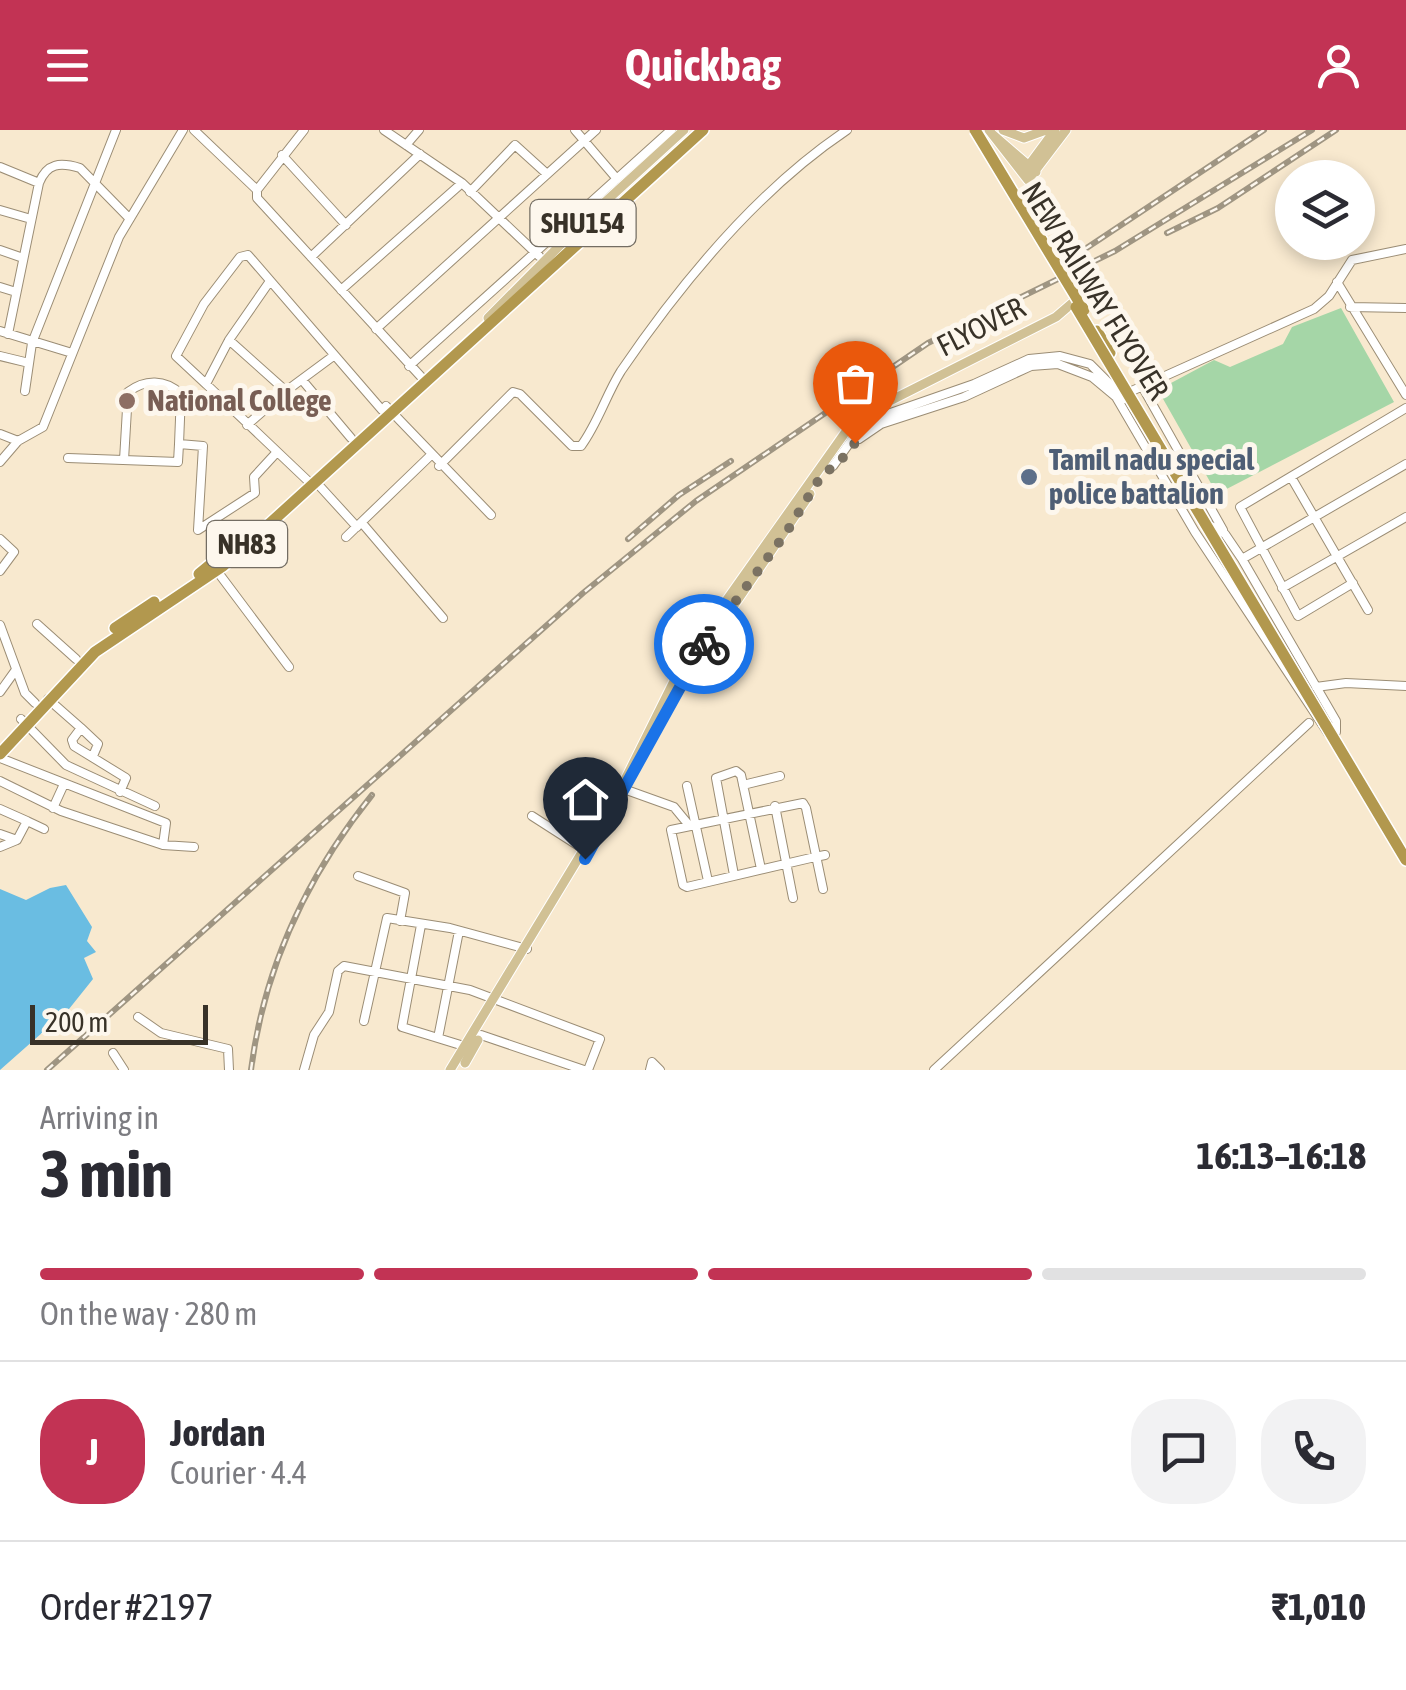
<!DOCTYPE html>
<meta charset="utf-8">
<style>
body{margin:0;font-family:"Asap Condensed",sans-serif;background:#f2f2f3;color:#2b2b33;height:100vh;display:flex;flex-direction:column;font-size:38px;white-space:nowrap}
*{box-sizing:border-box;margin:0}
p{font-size:32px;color:#7c7c81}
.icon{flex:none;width:55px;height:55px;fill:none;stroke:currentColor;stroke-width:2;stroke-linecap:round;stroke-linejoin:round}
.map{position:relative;height:940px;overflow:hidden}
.side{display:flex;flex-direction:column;background:#fff;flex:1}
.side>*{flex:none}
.fabs{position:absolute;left:1275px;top:30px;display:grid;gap:20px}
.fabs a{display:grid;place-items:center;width:100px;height:100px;border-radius:50%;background:#fff;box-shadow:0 5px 15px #0003;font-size:50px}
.scale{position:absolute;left:30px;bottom:25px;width:178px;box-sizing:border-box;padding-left:10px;border:5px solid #383228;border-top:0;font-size:28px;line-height:35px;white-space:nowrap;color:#383228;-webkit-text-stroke:8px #fdf7ed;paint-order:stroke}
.pin{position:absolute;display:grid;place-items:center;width:85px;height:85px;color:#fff;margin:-102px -42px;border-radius:50% 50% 50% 0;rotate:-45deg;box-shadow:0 0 10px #0007}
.pin .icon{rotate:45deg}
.courier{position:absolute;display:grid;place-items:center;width:100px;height:100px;margin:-50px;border:8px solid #1a73e8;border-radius:50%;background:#fff;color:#222;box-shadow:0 2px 12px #0007}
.summary em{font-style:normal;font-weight:700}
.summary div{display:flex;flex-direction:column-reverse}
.summary{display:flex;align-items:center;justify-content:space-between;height:170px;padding:0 40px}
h1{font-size:65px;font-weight:700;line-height:75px}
.bar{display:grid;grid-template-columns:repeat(4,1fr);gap:15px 10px;align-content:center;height:120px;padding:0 40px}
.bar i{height:12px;border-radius:8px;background:#e1e1e2}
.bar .current{background:#c23354}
.bar p{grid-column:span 4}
.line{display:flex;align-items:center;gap:25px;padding:0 40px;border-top:2px solid #e1e1e2}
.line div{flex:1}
.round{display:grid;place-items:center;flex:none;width:105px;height:105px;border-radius:40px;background:#f2f2f3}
header{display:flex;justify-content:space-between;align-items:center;height:130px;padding:0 40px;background:#c23354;color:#fff;font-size:45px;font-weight:700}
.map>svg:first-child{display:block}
</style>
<header><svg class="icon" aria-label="menu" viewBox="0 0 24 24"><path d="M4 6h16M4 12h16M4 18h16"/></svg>Quickbag<svg class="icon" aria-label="person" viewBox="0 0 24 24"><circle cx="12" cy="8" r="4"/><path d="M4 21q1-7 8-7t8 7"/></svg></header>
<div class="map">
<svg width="1406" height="940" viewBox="0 0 1406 940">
<rect width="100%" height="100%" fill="#f8e9cf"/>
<!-- green -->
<path fill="#a5d6a7" d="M 1341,178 L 1394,272 L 1217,364 L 1158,260 L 1214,230 L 1230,237 L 1283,214 L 1292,197 Z"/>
<!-- water -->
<path fill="#6abde2" d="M 66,755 L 92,797 L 87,811 L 96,822 L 84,828 L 93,849 L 69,879 L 0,940 L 0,759 L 26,770 L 50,758 Z"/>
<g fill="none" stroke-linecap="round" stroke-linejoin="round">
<!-- minor casing -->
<g stroke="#9b8d75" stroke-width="10">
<path id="minor" d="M 194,0 L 257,60 L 257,68 L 425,251
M 384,0 L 462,53 L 539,126
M 575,0 L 617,49
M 406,15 L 419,0
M 282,25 L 346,95
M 0,37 L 39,53 C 47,33 60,32 80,38 L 129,88
M 257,60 L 304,0
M 470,62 L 515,15 L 547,44
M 0,80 L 31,89
M 0,120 L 23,128
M 311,127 L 420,24
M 1337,152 L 1406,265
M 0,157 L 16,162
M 341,160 L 462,53
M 1350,177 L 1406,178
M 376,199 L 596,0
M 0,201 L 72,223
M 8,204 L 39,53
M 229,210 L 270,151
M 0,226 L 29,233
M 332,227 L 286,261 L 229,210 L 206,254 L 176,226 L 204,174 L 240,127 L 248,125 L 382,280
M 409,236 L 671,0
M 303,251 L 351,308
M 206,254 L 307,350
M 1142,256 L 1223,400
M 25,261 L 32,213 L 116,0
M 1125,264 L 1314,179 L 1329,166 L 1352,130 L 1406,119
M 386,276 L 491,385
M 247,295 L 286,261
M 0,304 L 18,311
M 859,309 L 881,294 L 964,267 L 1031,236 L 1058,234 L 1092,247 L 1116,267 L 1195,402 L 1328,603
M 68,328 L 178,332 L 179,314 L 203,316 L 198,400 L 255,363 L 254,347 L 277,322
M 124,330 L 128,262 C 145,249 165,249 181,264 L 179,314
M 0,332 L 18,311 L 43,297 L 119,107 L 183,0
M 439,336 L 513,262 L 520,264 L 572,316 L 581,316 C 598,293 606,265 621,241 C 681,153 759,59 847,0
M 833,336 L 853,308 L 879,287 L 974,254 L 1029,229 L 1060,226 L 1090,234 L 1125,269
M 1291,347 L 1368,480
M 315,351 L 357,397
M 362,393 L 443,488
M 1206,393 L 1225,404 L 1242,429 L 1336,591 L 1336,602
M 346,407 L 430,326
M 0,409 L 14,422 L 0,441
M 1242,429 L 1406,334
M 217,441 L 289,537
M 1353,453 L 1298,486 L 1240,377 L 1406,278
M 1282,458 L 1406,387
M 37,494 L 76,529
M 0,495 L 25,563 L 35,573
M 1316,557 L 1346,553 L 1406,556
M 0,562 L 15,541
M 48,569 L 81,598 L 72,610 L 74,616 L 126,648 L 120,662
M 21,589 L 66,635 L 155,676
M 81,598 L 98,614 L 93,626
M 0,628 L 166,693 L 163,715 L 61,681 L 0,651
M 743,655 L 780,646
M 687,656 L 708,751
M 621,658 L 674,677 L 688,694
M 775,676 L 793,768
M 53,678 L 64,654
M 0,679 L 27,691 L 17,710 L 0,717
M 532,686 L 585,720
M 27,691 L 44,699
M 0,704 L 17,710
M 163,715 L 194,717
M 734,745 L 716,648 L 736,641 L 741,645 L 761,739
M 358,746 L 405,763 L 400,791
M 823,759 L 806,678 L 803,673 L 671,700 L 683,755 L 687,757 L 815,727 L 825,725
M 421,795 L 402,897 L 467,917
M 138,887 L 161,903 L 228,919 L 229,940
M 364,891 L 387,788 L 450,798 L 527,819
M 481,905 L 584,940
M 438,908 L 459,801
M 113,923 L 124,940
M 304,940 L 314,905 L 329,882 L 338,841 L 344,836 L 470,860 L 600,909 L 588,940
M 650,940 L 652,932 L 660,940
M 934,940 L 1309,593"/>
</g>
<!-- major casing -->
<g stroke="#fff" stroke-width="11">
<path id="major" d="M 989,0 L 1028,50 L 1066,0
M 1003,0 L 1024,8 L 1046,0
M 992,4 L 1036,42
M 1027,38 L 1055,0
M 488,188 L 582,93 L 684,0
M 678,557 L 810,364
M 465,933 L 478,910
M 450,940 L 621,658 L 685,529 L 847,300 L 866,283 L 1056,187 L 1077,169"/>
</g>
<!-- highway casing -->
<g stroke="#fff" stroke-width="14">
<path id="highway" d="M 1097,201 L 1110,223
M 199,444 L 239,411
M 115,498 L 154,472
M 1325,594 L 1406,730
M 0,624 L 95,522 L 223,436 L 703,0"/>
</g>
<!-- minor -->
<use href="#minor" stroke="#fff" stroke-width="8"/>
<!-- major -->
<use href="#major" stroke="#d1c195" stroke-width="9"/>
<!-- highway -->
<use href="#highway" stroke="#b2984e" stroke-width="11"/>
<!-- rail casing -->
<g stroke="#9f9582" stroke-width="6">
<path id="rail" d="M 1167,103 L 1218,78 L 1336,0
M 1058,137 L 1264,0
M 628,409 L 679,365 L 731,331
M 47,940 L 583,463 L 696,371 L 928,213 L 1115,121 L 1312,0
M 251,940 C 264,837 307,746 372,665"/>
</g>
<!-- rail -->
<use href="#rail" stroke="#fdf7ed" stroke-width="2.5" stroke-dasharray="8" stroke-linecap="butt"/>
<!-- highway-bridge casing -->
<g stroke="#fff" stroke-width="14" stroke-linecap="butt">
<path id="highway-bridge" d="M 975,0 L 1084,180
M 1076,177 L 1325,594"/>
</g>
<!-- highway-bridge -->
<use href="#highway-bridge" stroke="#b2984e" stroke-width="11"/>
</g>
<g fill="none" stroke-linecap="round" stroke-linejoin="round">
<!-- done -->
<path stroke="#7b7262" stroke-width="10" stroke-dasharray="0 18" d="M 704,514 L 786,403 L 823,343 L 836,336 L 855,313"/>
<!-- route -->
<path stroke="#1a73e8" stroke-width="12" d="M 585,729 L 704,514"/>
</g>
<!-- markers -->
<circle fill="#8d6e63" stroke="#fdf7ed" stroke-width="4" cx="127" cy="271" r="10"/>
<circle fill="#5c6f8a" stroke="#fdf7ed" stroke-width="4" cx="1029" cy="347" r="10"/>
<g text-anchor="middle" stroke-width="10" stroke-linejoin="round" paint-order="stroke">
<!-- shield labels -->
<g fill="#fdf7ed" stroke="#736d63" stroke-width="2.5">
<rect x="530.5" y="70" width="105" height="46" rx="8"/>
<rect x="207" y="391" width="80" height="46" rx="8"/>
</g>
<g font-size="28" font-weight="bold" fill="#383228">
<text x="583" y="103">SHU154</text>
<text x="247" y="424">NH83</text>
</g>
<!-- street labels -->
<g font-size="30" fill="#383228" stroke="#fdf7ed">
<text transform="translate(1095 161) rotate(58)" y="10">NEW RAILWAY FLYOVER</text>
<text transform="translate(981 197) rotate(-27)" y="10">FLYOVER</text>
</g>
<!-- education labels -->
<g font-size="30" font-weight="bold" fill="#785e54" stroke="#fdf7ed" text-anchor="start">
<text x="147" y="281">National College</text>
</g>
<!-- service labels -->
<g font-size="30" font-weight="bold" fill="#4e5e75" stroke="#fdf7ed" text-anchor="start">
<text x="1049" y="340">Tamil nadu special<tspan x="1049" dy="34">police battalion</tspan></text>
</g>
</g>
</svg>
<div class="fabs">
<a><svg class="icon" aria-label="layers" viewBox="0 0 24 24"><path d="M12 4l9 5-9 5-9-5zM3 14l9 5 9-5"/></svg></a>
</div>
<div class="scale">200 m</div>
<div class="pin" style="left:855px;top:313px;background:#ea580c"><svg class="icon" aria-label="bag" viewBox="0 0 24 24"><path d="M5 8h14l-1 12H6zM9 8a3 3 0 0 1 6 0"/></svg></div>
<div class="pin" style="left:585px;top:729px;background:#1f2937"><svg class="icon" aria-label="home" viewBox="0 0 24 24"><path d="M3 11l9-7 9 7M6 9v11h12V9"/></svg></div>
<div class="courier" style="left:704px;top:514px"><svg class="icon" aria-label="bike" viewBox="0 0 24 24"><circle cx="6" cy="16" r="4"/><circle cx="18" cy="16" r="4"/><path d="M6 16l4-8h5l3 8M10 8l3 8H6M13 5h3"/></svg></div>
</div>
<section class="side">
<div class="summary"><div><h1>3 min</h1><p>Arriving in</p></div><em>16:13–16:18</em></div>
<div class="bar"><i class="current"></i><i class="current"></i><i class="current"></i><i></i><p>On the way · 280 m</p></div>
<div class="line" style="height:180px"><b class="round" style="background:#c23354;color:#fff">J</b><div><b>Jordan</b><p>Courier · 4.4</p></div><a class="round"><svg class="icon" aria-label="chat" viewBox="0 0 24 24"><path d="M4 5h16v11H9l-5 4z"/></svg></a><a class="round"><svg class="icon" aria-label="phone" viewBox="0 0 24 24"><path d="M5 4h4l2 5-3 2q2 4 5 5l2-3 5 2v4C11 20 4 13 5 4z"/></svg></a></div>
<div class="line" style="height:130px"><div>Order #2197</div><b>₹1,010</b></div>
</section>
